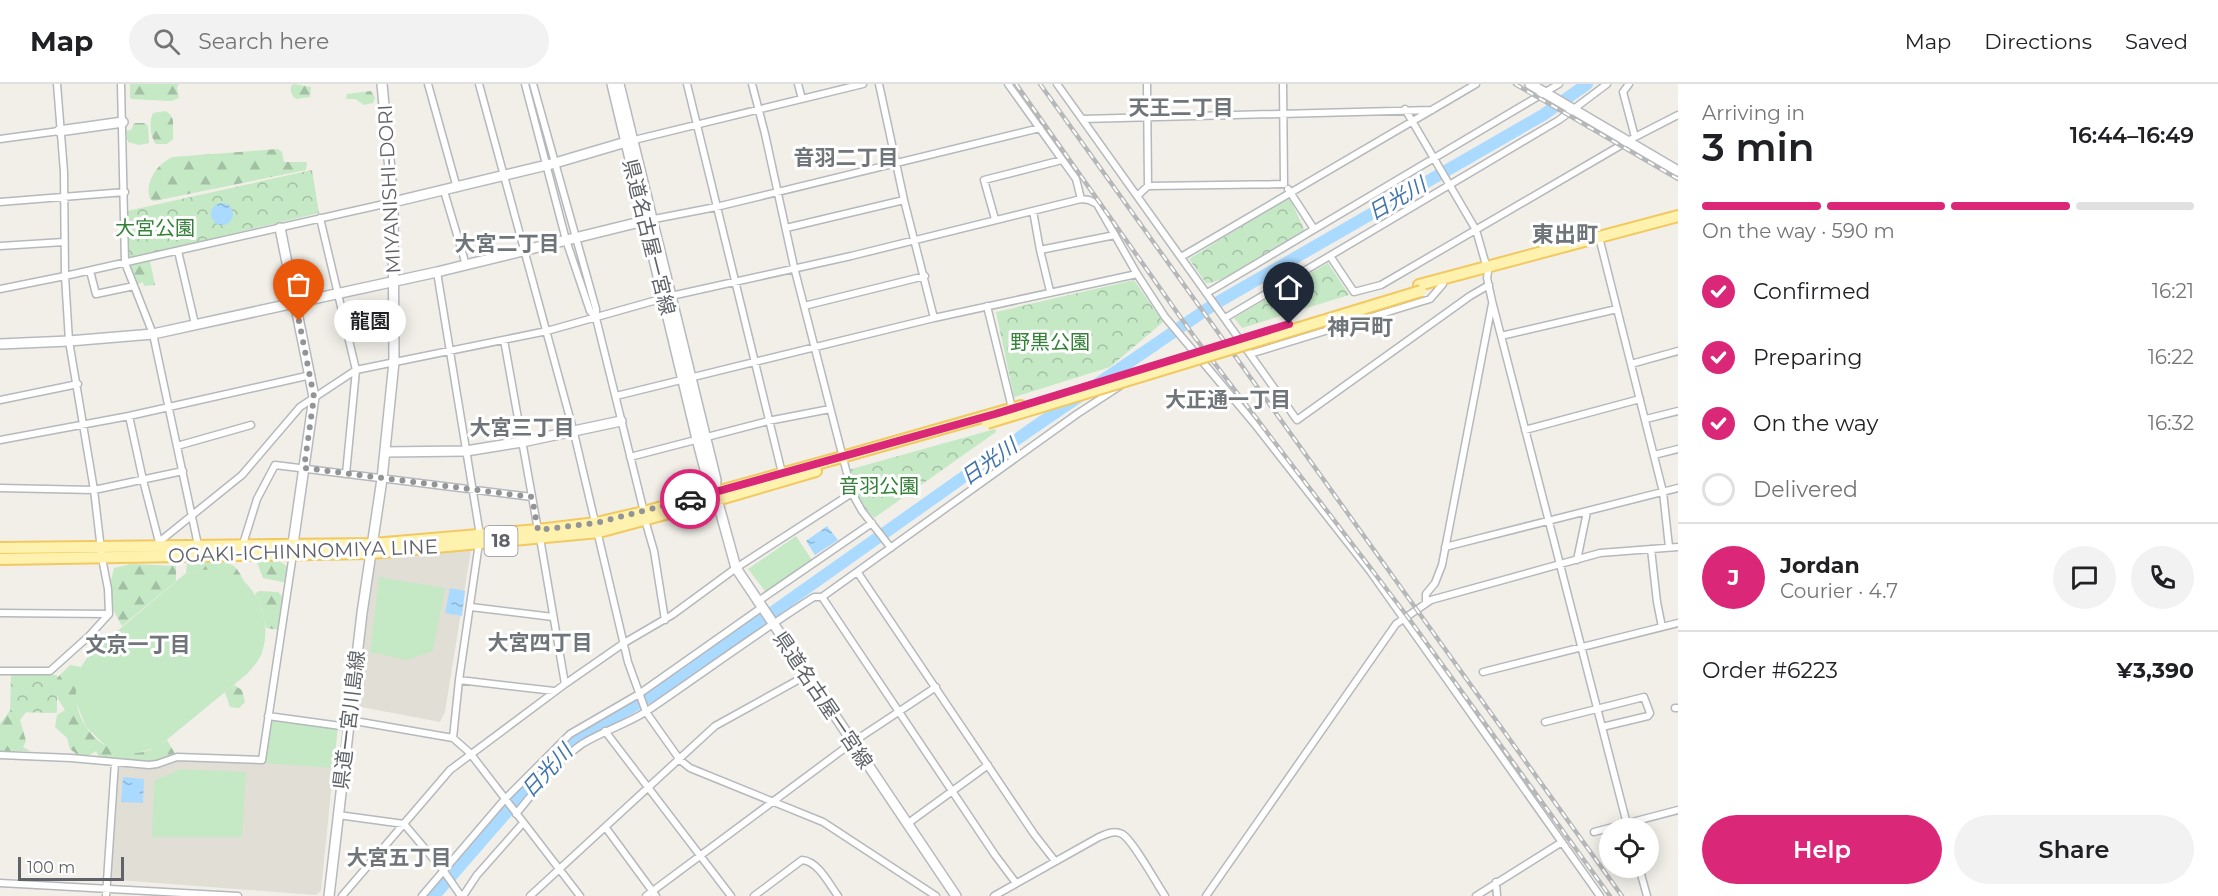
<!DOCTYPE html>
<meta charset="utf-8">
<style>
body{margin:0;font-family:Montserrat,"Noto Sans JP",sans-serif;background:#f2f2f2;color:#202124;height:100vh;display:flex;flex-direction:column;font-size:22px;white-space:nowrap}
*{box-sizing:border-box;margin:0}
p{font-size:20px;color:#757577}
.icon{flex:none;width:33px;height:33px;fill:none;stroke:currentColor;stroke-width:2;stroke-linecap:round;stroke-linejoin:round}
.map{position:relative;flex:1;overflow:hidden}
.details{display:flex;flex-direction:column;background:#fff;width:540px}
.details>*{flex:none}
.fabs{position:absolute;left:1599px;top:734px;display:grid;gap:12px}
.fabs a{display:grid;place-items:center;width:60px;height:60px;border-radius:50%;background:#fff;box-shadow:0 3px 15px #0003;font-size:30px}
.scale{position:absolute;left:18px;bottom:15px;width:106px;box-sizing:border-box;padding-left:6px;border:3px solid #5f6368;border-top:0;font-size:16px;line-height:21px;white-space:nowrap;color:#5f6368;-webkit-text-stroke:4px #fff;paint-order:stroke}
.pin{position:absolute;display:grid;place-items:center;width:51px;height:51px;color:#fff;margin:-62px -26px;border-radius:50% 50% 50% 0;rotate:-45deg;box-shadow:0 0 6px #0007}
.pin .icon{rotate:45deg}
.courier{position:absolute;display:grid;place-items:center;width:60px;height:60px;margin:-30px;border:4px solid #db2777;border-radius:50%;background:#fff;color:#222;box-shadow:0 2px 8px #0007}
.bubble{position:absolute;height:42px;border-radius:21px;background:#fff;box-shadow:0 3px 15px #0003;font-size:20px;font-weight:600;line-height:42px;text-align:center}
.summary em{font-style:normal;font-weight:600}
.summary div{display:flex;flex-direction:column-reverse}
.summary{display:flex;align-items:center;justify-content:space-between;height:102px;padding:0 24px}
h1{font-size:39px;font-weight:600;line-height:45px}
.bar{display:grid;grid-template-columns:repeat(4,1fr);gap:9px 6px;align-content:center;height:72px;padding:0 24px}
.bar i{height:8px;border-radius:4px;background:#e0e0e0}
.bar .selected{background:#db2777}
.bar p{grid-column:span 4}
.line{display:flex;align-items:center;gap:15px;padding:0 24px;border-top:2px solid #e0e0e0}
.line div{flex:1}
.round{display:grid;place-items:center;flex:none;width:63px;height:63px;border-radius:32px;background:#f2f2f2}
ol{padding:0 24px;list-style:none}
li{display:flex;align-items:center;gap:18px;height:66px}
li p{margin-inline-start:auto}
li .icon{padding:6px;border-radius:50%;background:#db2777;color:#fff;stroke-width:4}
li:last-child{color:#757577}
li i{width:33px;height:33px;border:3px solid #e0e0e0;border-radius:50%}
.cta{display:flex;gap:12px;margin-top:auto;padding:12px 24px}
.cta a{flex:1;height:69px;border-radius:36px;background:#db2777;color:#fff;font-size:24px;font-weight:600;line-height:69px;text-align:center}
.cta a+a{background:#f2f2f2;color:#202124}
header{display:flex;align-items:center;gap:36px;box-sizing:border-box;height:84px;padding:0 30px;background:#fff;border-bottom:2px solid #e0e0e0}
header strong{font-size:28px}
nav{display:flex;gap:33px;margin-inline-start:auto;font-size:21px}
.search{width:420px;height:54px;background:#f2f2f2;display:flex;align-items:center;gap:15px;box-sizing:border-box;padding:0 21px;border-radius:33px;color:#757577;font-size:22px}
main{display:flex;flex:1;min-height:0}
.map>svg:first-child{display:block}
</style>
<header>
<strong>Map</strong>
<div class="search"><svg class="icon" aria-label="search" viewBox="0 0 24 24"><circle cx="10" cy="10" r="6"/><path d="M15 15l6 6"/></svg>Search here</div>
<nav><a>Map</a><a>Directions</a><a>Saved</a></nav>
</header>
<main>
<div class="map">
<svg width="1678" height="812" viewBox="0 0 1678 812">
<defs>
<pattern id="forest-firs" width="22" height="20" patternUnits="userSpaceOnUse" patternTransform="scale(1.5)"><rect width="22" height="20" fill="#c5e8c5"/><path d="M5 1l3.5 6h-7zM16 11l3.5 6h-7z" fill="#a3c0a4"/></pattern>
<pattern id="park-crowns" width="20" height="18" patternUnits="userSpaceOnUse" patternTransform="scale(1.5)"><rect width="20" height="18" fill="#c5e8c5"/><path d="M2 6a3 3 0 1 1 6 0M12 15a3 3 0 1 1 6 0" fill="none" stroke="#a3c0a4"/></pattern>
<pattern id="water-ripples" width="26" height="14" patternUnits="userSpaceOnUse" patternTransform="scale(1.5)"><rect width="26" height="14" fill="#aadaff"/><path d="M2 4q2-2 4 0t4 0M15 11q2-2 4 0t4 0" fill="none" stroke="#8eb4d2"/></pattern>
</defs>
<rect width="100%" height="100%" fill="#f1efe8"/>
<!-- education -->
<path fill="#e1ded6" d="M 471,466 L 445,628 L 440,638 L 356,622 L 353,618 L 374,477 L 380,472 Z
M 338,639 L 321,807 L 316,811 L 105,795 L 111,681 L 157,684 L 176,676 L 265,679 Z"/>
<!-- grass -->
<path fill="#c5e8c5" d="M 796,452 L 814,479 L 768,511 L 748,485 Z
M 205,485 C 211,485 217,484 223,486 C 257,495 274,539 261,571 C 258,578 252,584 247,590 L 158,663 L 134,670 L 120,669 L 106,662 L 86,643 L 76,618 L 76,598 L 81,583 L 89,571 L 186,489 Z
M 379,493 L 445,504 L 433,567 L 407,576 L 370,568 Z
M 270,633 L 338,639 L 334,684 L 265,679 Z
M 180,685 L 246,688 L 242,753 L 152,753 L 154,697 Z"/>
<!-- forest -->
<path fill="url(#forest-firs)" d="M 130,0 L 179,0 L 177,4 L 179,14 L 171,17 L 132,15 L 130,14 Z
M 294,0 L 311,3 L 310,13 L 296,15 C 291,11 290,7 291,2 Z
M 371,7 L 375,14 L 373,19 L 364,21 L 355,15 L 346,15 L 347,10 Z
M 165,27 L 170,30 L 173,36 L 173,55 L 167,60 L 156,60 C 150,53 149,36 153,29 Z
M 134,39 L 145,39 L 148,42 L 149,59 L 139,61 L 128,58 L 126,47 L 131,46 Z
M 278,65 L 282,68 L 284,78 L 307,78 L 306,86 L 154,117 L 150,115 C 144,98 158,79 173,73 Z
M 150,177 L 155,201 L 144,202 L 143,198 L 134,202 L 129,182 Z
M 211,475 C 232,478 235,479 245,499 C 226,482 209,484 186,489 L 187,478 Z
M 256,476 L 278,476 L 289,484 L 287,499 L 263,494 Z
M 131,480 L 176,482 L 176,497 L 122,542 C 108,519 107,510 114,484 Z
M 259,507 L 278,508 L 285,515 L 280,546 L 266,544 L 262,525 L 255,510 Z
M 70,581 L 81,583 C 78,594 75,604 76,616 C 82,661 131,686 167,656 L 177,673 L 157,680 L 100,676 L 96,667 L 83,675 L 70,665 L 67,654 L 55,643 L 57,631 L 65,626 L 58,615 L 54,597 Z
M 234,601 L 242,606 L 245,618 L 239,624 L 230,623 L 225,608 Z
M 14,621 L 26,628 L 20,636 L 26,657 L 23,663 L 30,667 L 0,667 L 0,640 Z"/>
<!-- park -->
<path fill="url(#park-crowns)" d="M 312,86 L 319,129 L 131,174 L 128,171 L 127,127 Z
M 1289,113 L 1305,147 C 1288,157 1220,202 1206,199 L 1189,175 Z
M 1328,179 L 1349,211 L 1242,244 L 1234,234 Z
M 1134,196 L 1163,238 L 1110,283 L 1014,313 L 996,228 Z
M 995,345 L 996,348 L 874,434 C 860,420 854,405 848,386 Z
M 11,589 L 57,591 L 57,629 L 10,628 Z"/>
<!-- water -->
<path fill="url(#water-ripples)" d="M211 130a11 11 0 1 1 22 0a11 11 0 1 1-22 0Z
M 827,442 L 838,456 L 815,471 L 806,457 Z
M 450,504 L 465,507 L 462,532 L 445,529 Z
M 123,693 L 144,695 L 143,719 L 121,718 Z"/>
<g fill="none" stroke-linecap="round" stroke-linejoin="round">
<!-- river -->
<path stroke="#aadaff" stroke-width="12" d="M 434,812 L 539,691 L 567,661 L 671,600 L 1030,346 L 1213,221 L 1543,31 L 1587,0"/>
<!-- street casing -->
<g stroke="#b5b8bc" stroke-width="9">
<path id="street" d="M 57,0 L 64,88 L 65,192 L 393,118
M 121,0 L 125,179 L 153,250 L 198,461
M 428,0 L 457,104
M 479,0 L 574,349 L 628,578 L 646,628 L 680,676 L 690,684 L 823,738 L 936,812
M 525,0 L 566,156 L 590,227 L 595,233
M 533,0 L 596,225 L 596,234 L 644,428
M 687,0 L 782,389
M 752,0 L 765,50 L 794,183 L 852,409 L 862,427 L 891,464
M 798,0 L 802,15
M 879,0 L 904,116 L 934,234
M 1008,0 L 1076,95 L 1081,115 L 1089,116 L 1097,120 L 1137,190 L 1165,233 L 1253,338 L 1370,487 L 1600,812
M 1057,0 L 1297,336 L 1470,212 L 1489,201
M 1147,0 L 1148,102
M 1629,0 L 1623,8 L 1635,53
M 1405,25 L 1476,146 L 1488,188 L 1487,194 L 1492,217 L 1628,744
M 1082,35 L 1432,26
M 0,55 L 59,47
M 630,57 L 863,0
M 1288,105 L 1314,145
M 444,107 L 466,181
M 1137,112 L 1148,102 L 1284,100 L 1283,0
M 0,118 L 125,108
M 1033,127 L 1040,166 L 1050,207
M 320,134 L 356,286 L 346,390
M 995,135 L 984,96 L 1062,76
M 649,136 L 716,123 L 1040,44
M 786,144 L 904,116
M 1599,153 L 1663,408 L 1669,463
M 0,162 L 64,158
M 1040,166 L 1115,151
M 178,167 L 195,240
M 1330,172 L 1354,208 L 1381,201 L 1635,53 L 1678,31
M 1181,173 L 1476,0
M 90,187 L 96,210 L 134,202
M 437,188 L 480,451
M 0,205 L 65,192 L 69,257 L 94,406 L 0,404
M 1207,209 L 1559,0
M 804,222 L 925,192
M 987,222 L 1012,324
M 1225,234 L 1559,36 L 1607,0
M 1501,252 L 1617,225
M 504,256 L 538,446
M 1250,270 L 1430,215 L 1443,200
M 1631,280 L 1678,267
M 616,312 L 934,234 L 1137,190
M 0,316 L 78,300
M 129,332 L 143,396 L 159,458
M 1646,335 L 1678,327
M 1525,346 L 1640,315
M 0,356 L 129,332 L 311,291
M 177,362 L 251,341
M 1654,371 L 1678,365
M 630,373 L 768,337 L 830,325
M 645,436 L 654,467 L 665,536
M 540,454 L 565,600
M 243,460 L 257,415 L 275,381 L 532,413
M 158,462 L 159,458 L 242,391 L 300,323 L 356,286 L 547,247 L 671,212 L 851,172 L 1081,115
M 1445,463 L 1678,404
M 1651,465 L 1657,518 L 1662,543
M 1577,476 L 1587,428
M 858,489 L 1034,750 L 1055,777
M 822,513 L 995,771 L 1016,799
M 757,518 L 872,439
M 1426,519 L 1426,510 L 1435,499 L 1442,481 L 1492,220
M 471,523 L 553,533
M 0,529 L 109,530
M 0,587 L 50,587 L 89,552 L 109,530 L 108,505 L 102,474 L 94,406 L 183,387
M 1483,588 L 1678,539
M 459,596 L 554,607
M 1675,624 L 1678,624
M 268,632 L 348,643
M 349,636 L 453,654 L 470,669 L 580,812
M 1545,638 L 1644,613 L 1650,629 L 1648,632 L 1602,643
M 605,647 L 731,812
M 453,654 L 459,596 L 479,459
M 0,671 L 71,674 L 149,681 L 157,680 L 177,673 L 262,676 L 293,470
M 516,730 C 536,706 556,678 582,660 C 603,647 627,640 647,627 C 703,589 757,549 814,513 L 822,513 L 1077,330 L 1120,302
M 338,731 L 404,740 L 443,786 L 461,812
M 907,740 L 988,681
M 606,744 L 656,812
M 1594,748 L 1678,726
M 1639,783 L 1647,812
M 1496,798 L 1497,812
M 0,799 L 238,812
M 106,812 L 115,678
M 342,812 L 450,686 L 565,600 L 624,559 L 672,531 L 736,484 L 852,409
M 422,812 L 505,715 L 570,650 L 639,610 L 761,524
M 463,812 L 477,791 L 523,739
M 530,812 L 715,642 L 807,591
M 646,812 L 853,658 L 936,603
M 754,812 L 802,776 C 818,777 829,800 838,812
M 994,812 L 1099,753 C 1106,750 1114,746 1122,750 C 1132,755 1157,800 1165,812
M 1206,812 L 1396,540 L 1431,516 L 1600,469 L 1678,463
M 1476,812 L 1562,758"/>
</g>
<!-- secondary casing -->
<g stroke="#b6babf" stroke-width="12">
<path id="secondary" d="M 612,0 L 697,355 L 708,397 L 715,408
M 619,0 L 716,396 L 715,408 L 736,484 L 956,812
M 1530,0 L 1678,87
M 59,47 L 123,38
M 393,118 L 555,79 L 626,58
M 280,144 L 314,313 L 293,460
M 0,260 L 69,257 L 153,250 L 437,188 L 644,137
M 385,368 L 466,367 L 522,358 L 621,337
M 329,812 L 362,529 L 382,395 L 394,278 L 393,118 L 382,0"/>
</g>
<!-- primary casing -->
<g stroke="#f2c960" stroke-width="14">
<path id="primary" d="M 1419,201 L 1678,132
M 0,464 L 373,460 L 538,446 L 596,439 L 644,428 L 842,373 L 1021,322
M 0,475 L 371,469 L 599,448 L 717,416 L 816,387"/>
</g>
<!-- street -->
<use href="#street" stroke="#fff" stroke-width="6"/>
<!-- secondary -->
<use href="#secondary" stroke="#fff" stroke-width="9"/>
<!-- primary -->
<use href="#primary" stroke="#fff2af" stroke-width="10"/>
<!-- rail casing -->
<g stroke="#b6b7b8" stroke-width="4.5">
<path id="rail" d="M 1016,0 L 1193,251 L 1407,532 L 1610,812
M 1040,0 L 1622,812
M 1515,0 L 1678,95"/>
</g>
<!-- rail -->
<use href="#rail" stroke="#fff" stroke-width="2" stroke-dasharray="7" stroke-linecap="butt"/>
<!-- primary-bridge casing -->
<g stroke="#f2c960" stroke-width="14" stroke-linecap="butt">
<path id="primary-bridge" d="M 987,339 L 1421,207"/>
</g>
<!-- primary-bridge -->
<use href="#primary-bridge" stroke="#fff2af" stroke-width="10"/>
</g>
<g fill="none" stroke-linecap="round" stroke-linejoin="round">
<!-- done -->
<path stroke="#929495" stroke-width="6" stroke-dasharray="0 10.8" d="M 299,237 L 314,313 L 304,384 L 532,413 L 538,446 L 596,439 L 690,415"/>
<!-- route -->
<path stroke="#db2777" stroke-width="8" d="M 690,415 L 995,330 L 1289,240"/>
</g>
<g text-anchor="middle" stroke-width="6" stroke-linejoin="round" paint-order="stroke">
<!-- shield labels -->
<rect fill="#fff" stroke="#8f9295" stroke-width="1.5" x="484.5" y="442" width="33" height="30" rx="4.5"/>
<g font-size="18" font-weight="bold" fill="#5f6368">
<text x="501" y="463">18</text>
</g>
<!-- street labels -->
<g font-size="20" fill="#5f6368" stroke="#fff">
<text transform="translate(389 105) rotate(-93)" y="7">MIYANISHI-DORI</text>
<text transform="translate(649 153) rotate(76)" y="7">県道名古屋一宮線</text>
<text transform="translate(303 467) rotate(-2)" y="7">OGAKI-ICHINNOMIYA LINE</text>
<text transform="translate(823 616) rotate(56)" y="7">県道名古屋一宮線</text>
<text transform="translate(349 636) rotate(-83)" y="7">県道一宮川島線</text>
</g>
<!-- park labels -->
<g font-size="20" fill="#348238" stroke="#fff">
<text x="155" y="151">大宮公園</text>
<text x="1050" y="265">野黒公園</text>
<text x="879" y="409">音羽公園</text>
</g>
<!-- neighbourhood labels -->
<g font-size="21" font-weight="bold" fill="#70757a" stroke="#fff">
<text x="1181" y="31">天王二丁目</text>
<text x="846" y="81">音羽二丁目</text>
<text x="507" y="167">大宮二丁目</text>
<text x="1228" y="323">大正通一丁目</text>
<text x="522" y="351">大宮三丁目</text>
<text x="540" y="566">大宮四丁目</text>
<text x="138" y="568">文京一丁目</text>
<text x="399" y="781">大宮五丁目</text>
</g>
<!-- water labels -->
<g font-size="21" font-style="italic" fill="#4174aa" stroke="#fff">
<text transform="translate(1397 115) rotate(-30)" y="7">日光川</text>
<text transform="translate(989 378) rotate(-35)" y="7">日光川</text>
<text transform="translate(547 687) rotate(-47)" y="7">日光川</text>
</g>
<!-- quarter labels -->
<g font-size="22" font-weight="bold" fill="#70757a" stroke="#fff">
<text x="1565" y="158">東出町</text>
<text x="1360" y="251">神戸町</text>
</g>
</g>
</svg>
<div class="fabs">
<a><svg class="icon" aria-label="locate" viewBox="0 0 24 24"><circle cx="12" cy="12" r="6"/><path d="M12 2v4M12 18v4M2 12h4M18 12h4"/></svg></a>
</div>
<div class="scale">100 m</div>
<div class="pin" style="left:299px;top:237px;background:#ea580c"><svg class="icon" aria-label="bag" viewBox="0 0 24 24"><path d="M5 8h14l-1 12H6zM9 8a3 3 0 0 1 6 0"/></svg></div>
<div class="pin" style="left:1289px;top:240px;background:#1f2937"><svg class="icon" aria-label="home" viewBox="0 0 24 24"><path d="M3 11l9-7 9 7M6 9v11h12V9"/></svg></div>
<div class="courier" style="left:690px;top:415px"><svg class="icon" aria-label="car" viewBox="0 0 24 24"><path d="M5 17H2v-5l4-1 3-4h7l3 4 3 1v5h-3M9 17h6M6 11h13"/><circle cx="7" cy="17" r="2"/><circle cx="17" cy="17" r="2"/></svg></div>
<div class="bubble" style="left:334px;top:216px;width:72px">龍園</div>
</div>
<section class="details">
<div class="summary"><div><h1>3 min</h1><p>Arriving in</p></div><em>16:44–16:49</em></div>
<div class="bar"><i class="selected"></i><i class="selected"></i><i class="selected"></i><i></i><p>On the way · 590 m</p></div>
<ol>
<li><svg class="icon" aria-label="check" viewBox="0 0 24 24"><path d="M5 12l5 5 9-10"/></svg>Confirmed<p>16:21</p></li>
<li><svg class="icon" aria-label="check" viewBox="0 0 24 24"><path d="M5 12l5 5 9-10"/></svg>Preparing<p>16:22</p></li>
<li><svg class="icon" aria-label="check" viewBox="0 0 24 24"><path d="M5 12l5 5 9-10"/></svg>On the way<p>16:32</p></li>
<li><i></i>Delivered</li>
</ol>
<div class="line" style="height:108px"><b class="round" style="background:#db2777;color:#fff">J</b><div><b>Jordan</b><p>Courier · 4.7</p></div><a class="round"><svg class="icon" aria-label="chat" viewBox="0 0 24 24"><path d="M4 5h16v11H9l-5 4z"/></svg></a><a class="round"><svg class="icon" aria-label="phone" viewBox="0 0 24 24"><path d="M5 4h4l2 5-3 2q2 4 5 5l2-3 5 2v4C11 20 4 13 5 4z"/></svg></a></div>
<div class="line" style="height:78px"><div>Order #6223</div><b>¥3,390</b></div>
<div class="cta"><a>Help</a><a>Share</a></div>
</section>
</main>
